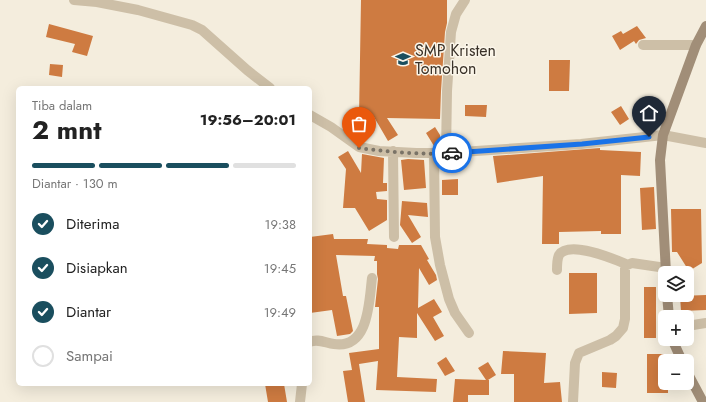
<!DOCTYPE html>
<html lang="id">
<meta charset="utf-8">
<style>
body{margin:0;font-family:Jost,sans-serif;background:#f2f2f2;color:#222;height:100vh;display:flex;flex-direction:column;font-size:15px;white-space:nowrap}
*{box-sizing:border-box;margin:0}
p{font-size:13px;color:#767676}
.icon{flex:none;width:22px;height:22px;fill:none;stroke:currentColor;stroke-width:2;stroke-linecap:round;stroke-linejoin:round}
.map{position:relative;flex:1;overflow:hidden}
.drawer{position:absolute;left:16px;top:86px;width:296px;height:300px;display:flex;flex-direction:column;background:#fff;border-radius:6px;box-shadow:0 4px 16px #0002}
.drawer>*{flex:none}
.buttons{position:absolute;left:658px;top:266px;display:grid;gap:8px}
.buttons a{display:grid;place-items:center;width:36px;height:36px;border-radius:6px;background:#fff;box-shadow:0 4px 16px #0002;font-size:20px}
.pin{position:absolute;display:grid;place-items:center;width:34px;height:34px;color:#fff;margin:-41px -17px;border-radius:50% 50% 50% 0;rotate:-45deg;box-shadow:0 0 4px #0007}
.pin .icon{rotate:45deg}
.courier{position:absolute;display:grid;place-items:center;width:40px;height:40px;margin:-20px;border:3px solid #1a73e8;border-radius:50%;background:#fff;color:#222;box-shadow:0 1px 5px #0007}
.head em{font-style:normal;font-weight:700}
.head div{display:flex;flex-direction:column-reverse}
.head{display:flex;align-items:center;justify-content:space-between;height:68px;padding:0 16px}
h1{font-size:26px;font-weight:700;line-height:30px}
.bar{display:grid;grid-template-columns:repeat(4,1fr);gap:6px 4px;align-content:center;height:48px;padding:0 16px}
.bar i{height:5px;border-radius:3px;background:#e0e0e0}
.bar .current{background:#1a4e5e}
.bar p{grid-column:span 4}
ol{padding:0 16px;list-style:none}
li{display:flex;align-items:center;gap:12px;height:44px}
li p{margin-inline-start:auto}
li .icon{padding:4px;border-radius:50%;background:#1a4e5e;color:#fff;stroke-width:4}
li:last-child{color:#767676}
li i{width:22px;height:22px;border:2px solid #e0e0e0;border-radius:50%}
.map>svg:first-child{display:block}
</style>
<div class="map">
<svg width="706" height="402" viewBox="0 0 706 402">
<rect width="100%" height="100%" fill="#f4eddd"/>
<!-- building -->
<path fill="#ce7b41" d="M 361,0 L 447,0 L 447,23 L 445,32 L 441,91 L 440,119 L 387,118 L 398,135 L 388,141 L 374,117 L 359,117 Z
M 49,24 L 93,36 L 87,56 L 72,52 L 75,44 L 46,37 Z
M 637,26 L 646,38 L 639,40 L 636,44 L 634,41 L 620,50 L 612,36 L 621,31 L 623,34 Z
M 549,60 L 570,60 L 569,91 L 549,91 Z
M 50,64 L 63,65 L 62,77 L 49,75 Z
M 465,105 L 487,105 L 486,117 L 465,116 Z
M 621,106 L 629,119 L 620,125 L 611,112 Z
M 653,111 L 660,123 L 660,125 L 652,130 L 644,117 Z
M 435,127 L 440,135 L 440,143 L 434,146 L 426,133 Z
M 600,148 L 600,150 L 641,152 L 640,176 L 621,175 L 621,234 L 601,234 L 601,231 L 559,232 L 559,244 L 542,244 L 543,176 L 497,183 L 493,156 Z
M 348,151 L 361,173 L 362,154 L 384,158 L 383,183 L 387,183 L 387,191 L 376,192 L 377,199 L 387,200 L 387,220 L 369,231 L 355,208 L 343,208 L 346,169 L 338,157 Z
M 408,159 L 424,160 L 426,188 L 404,190 L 401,160 Z
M 458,179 L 458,195 L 442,195 L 442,180 Z
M 654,187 L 656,229 L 642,230 L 640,188 Z
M 402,201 L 427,203 L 428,217 L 408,215 L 421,237 L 412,243 L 400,225 Z
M 671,209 L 701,209 L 702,263 L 689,271 L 677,252 L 672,252 Z
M 333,234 L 334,239 L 368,239 L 367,244 L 387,245 L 387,248 L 398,249 L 399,245 L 421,245 L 429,259 L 427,260 L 436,275 L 437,280 L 429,285 L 419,268 L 418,308 L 434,299 L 442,312 L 433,317 L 444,336 L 435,341 L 417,313 L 417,338 L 399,337 L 397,377 L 437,379 L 436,392 L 376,390 L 378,361 L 359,364 L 365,402 L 348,402 L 343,371 L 352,370 L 349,353 L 379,349 L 379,307 L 375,307 L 378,279 L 377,274 L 377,261 L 374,261 L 375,256 L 336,255 L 343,296 L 346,296 L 353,331 L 350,334 L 337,336 L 332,310 L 310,313 L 310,237 Z
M 569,273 L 597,273 L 597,313 L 569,314 Z
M 644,287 L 656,287 L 656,338 L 644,338 Z
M 706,295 L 706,310 L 681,311 L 680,296 Z
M 503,351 L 546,353 L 544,383 L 560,382 L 562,402 L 514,402 L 514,374 L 501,374 Z
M 647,354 L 665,354 L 665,383 L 668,383 L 668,393 L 647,393 Z
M 446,357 L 455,371 L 445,376 L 437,363 Z
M 488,362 L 496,375 L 488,380 L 489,380 L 489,395 L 468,395 L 468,402 L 453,402 L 455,379 L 486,380 L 478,368 Z
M 602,372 L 617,373 L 616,388 L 602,387 Z
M 265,384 L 284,384 L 287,402 L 268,402 Z"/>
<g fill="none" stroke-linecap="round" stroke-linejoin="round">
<!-- minor -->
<path stroke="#cdbfa7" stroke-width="10" d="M 74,0 L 97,2 L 138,10 L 192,25 L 202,30 L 247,70 L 270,88
M 643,45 L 696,45
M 310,115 L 331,127 L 359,147 L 379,151 L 416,153 L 446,153 L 581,144 L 663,135 L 706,143
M 393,151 L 394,237
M 434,153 L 435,237 L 440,265 L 449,299 L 455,313 L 469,333
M 446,153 L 447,91 L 451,32 L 456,14 L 465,0
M 557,270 C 557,265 557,259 559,255 C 569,240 614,259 626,264
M 687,326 L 706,323
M 310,342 C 317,338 326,343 334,344 C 369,349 369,302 372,278
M 300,402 L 302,384
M 573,402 L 575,363 L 579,353 L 610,340 L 616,336 L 623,328 L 625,319 L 625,266 L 632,263 L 666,268"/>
<!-- secondary -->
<path stroke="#a18e78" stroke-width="10" d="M 666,273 L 660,160 L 663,135 L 696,45 L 706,26
M 667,295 L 669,317
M 672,339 L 682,361
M 687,372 L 703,402"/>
</g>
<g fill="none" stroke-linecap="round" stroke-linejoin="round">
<!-- done -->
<path stroke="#7a7367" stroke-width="4" stroke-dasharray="0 7.2" d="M 359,148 C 390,152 421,155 452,153"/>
<!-- route -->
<path stroke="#1a73e8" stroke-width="5" d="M 452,153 L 582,144 L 649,137"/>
</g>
<!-- icons -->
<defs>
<g id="school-bare" transform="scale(1.2)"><path d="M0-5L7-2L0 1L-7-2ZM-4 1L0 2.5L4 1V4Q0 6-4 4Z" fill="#1a4e5e" stroke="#fbf6ea" stroke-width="2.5" paint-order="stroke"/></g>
</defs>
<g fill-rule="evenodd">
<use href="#school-bare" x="403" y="59"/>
</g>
<g text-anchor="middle" stroke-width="3" stroke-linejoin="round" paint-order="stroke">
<!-- poi labels -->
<g font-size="16" fill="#393128" stroke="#fbf6ea" text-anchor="start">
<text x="415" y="56">SMP Kristen<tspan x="415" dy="18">Tomohon</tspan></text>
</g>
</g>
</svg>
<div class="buttons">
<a><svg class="icon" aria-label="layers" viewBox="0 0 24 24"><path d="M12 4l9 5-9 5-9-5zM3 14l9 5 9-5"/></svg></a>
<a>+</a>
<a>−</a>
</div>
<div class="pin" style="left:359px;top:148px;background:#ea580c"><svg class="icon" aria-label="bag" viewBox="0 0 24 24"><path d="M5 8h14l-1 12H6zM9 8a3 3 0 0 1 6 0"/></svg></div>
<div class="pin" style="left:649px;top:137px;background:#1f2937"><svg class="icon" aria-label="home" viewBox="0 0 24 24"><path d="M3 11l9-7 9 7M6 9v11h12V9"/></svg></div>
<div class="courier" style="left:452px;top:153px"><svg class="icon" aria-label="car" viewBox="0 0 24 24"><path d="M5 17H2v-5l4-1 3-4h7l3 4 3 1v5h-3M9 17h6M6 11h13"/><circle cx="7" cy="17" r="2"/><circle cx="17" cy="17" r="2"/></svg></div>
<section class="drawer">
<div class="head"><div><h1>2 mnt</h1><p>Tiba dalam</p></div><em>19:56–20:01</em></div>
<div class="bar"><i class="current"></i><i class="current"></i><i class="current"></i><i></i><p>Diantar · 130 m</p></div>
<ol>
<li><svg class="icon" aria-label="check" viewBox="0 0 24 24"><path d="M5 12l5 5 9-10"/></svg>Diterima<p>19:38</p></li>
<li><svg class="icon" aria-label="check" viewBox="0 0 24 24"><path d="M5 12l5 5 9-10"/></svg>Disiapkan<p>19:45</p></li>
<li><svg class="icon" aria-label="check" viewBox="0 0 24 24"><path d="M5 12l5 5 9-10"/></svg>Diantar<p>19:49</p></li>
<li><i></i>Sampai</li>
</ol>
</section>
</div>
